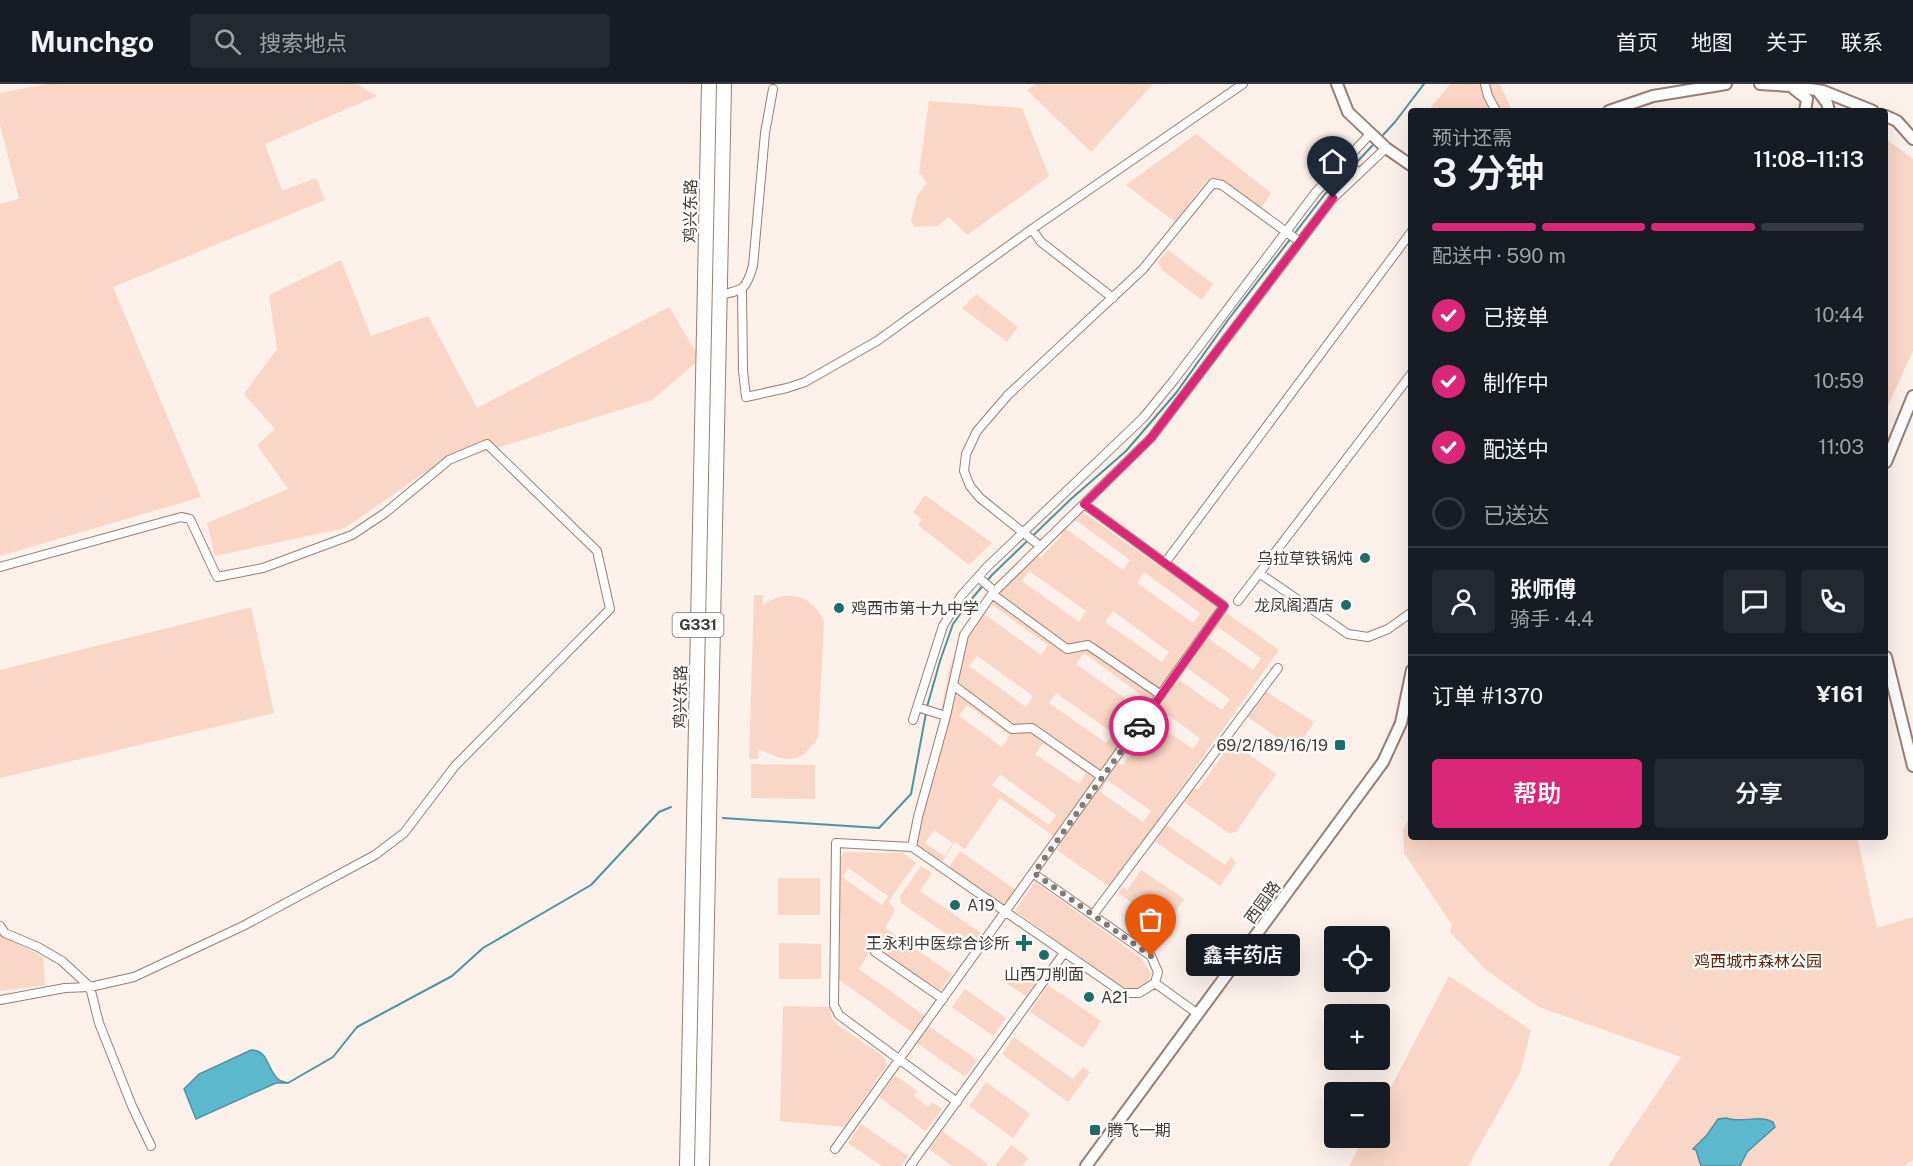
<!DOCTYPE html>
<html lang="zh">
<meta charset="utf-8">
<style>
body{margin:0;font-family:"Public Sans","Noto Sans SC",sans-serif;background:#242831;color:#f1f3f6;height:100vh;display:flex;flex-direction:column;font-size:22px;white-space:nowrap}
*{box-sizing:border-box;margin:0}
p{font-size:20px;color:#9ea1a6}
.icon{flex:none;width:33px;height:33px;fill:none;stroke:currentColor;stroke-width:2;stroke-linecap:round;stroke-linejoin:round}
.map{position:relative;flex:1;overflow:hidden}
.sheet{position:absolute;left:1408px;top:24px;width:480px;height:732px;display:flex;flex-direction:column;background:#171b24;border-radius:6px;box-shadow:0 6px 24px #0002}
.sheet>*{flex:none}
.controls{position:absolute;left:1324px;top:842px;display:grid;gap:12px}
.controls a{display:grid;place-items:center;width:66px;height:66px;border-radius:6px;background:#171b24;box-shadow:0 6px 24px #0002;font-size:30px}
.pin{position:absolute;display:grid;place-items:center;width:51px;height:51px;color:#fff;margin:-62px -26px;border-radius:50% 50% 50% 0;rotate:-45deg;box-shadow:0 0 6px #0007}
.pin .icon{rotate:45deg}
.courier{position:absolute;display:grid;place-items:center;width:60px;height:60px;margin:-30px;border:4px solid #db2777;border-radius:50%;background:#fff;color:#222;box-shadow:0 2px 8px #0007}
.bubble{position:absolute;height:42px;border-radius:6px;background:#171b24;box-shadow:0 6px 24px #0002;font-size:20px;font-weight:600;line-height:42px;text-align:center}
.summary em{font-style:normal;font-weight:600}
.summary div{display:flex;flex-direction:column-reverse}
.summary{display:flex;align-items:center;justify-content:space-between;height:102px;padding:0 24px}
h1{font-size:39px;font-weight:600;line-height:45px}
.bar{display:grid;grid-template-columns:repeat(4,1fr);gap:9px 6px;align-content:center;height:72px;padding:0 24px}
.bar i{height:8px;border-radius:4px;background:#363941}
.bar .current{background:#db2777}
.bar p{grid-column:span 4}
.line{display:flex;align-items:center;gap:15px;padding:0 24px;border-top:2px solid #363941}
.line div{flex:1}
.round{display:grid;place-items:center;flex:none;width:63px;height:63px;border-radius:6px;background:#242831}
ol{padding:0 24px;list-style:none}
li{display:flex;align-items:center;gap:18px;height:66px}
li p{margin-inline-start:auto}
li .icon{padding:6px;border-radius:50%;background:#db2777;color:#fff;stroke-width:4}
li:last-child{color:#9ea1a6}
li i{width:33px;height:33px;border:3px solid #363941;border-radius:50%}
.primary-button{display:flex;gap:12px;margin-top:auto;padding:12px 24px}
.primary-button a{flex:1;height:69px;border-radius:6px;background:#db2777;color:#fff;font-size:24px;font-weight:600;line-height:69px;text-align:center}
.primary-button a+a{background:#242831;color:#f1f3f6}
header{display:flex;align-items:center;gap:36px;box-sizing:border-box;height:84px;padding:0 30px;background:#171b24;border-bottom:2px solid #363941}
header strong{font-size:28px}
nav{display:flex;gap:33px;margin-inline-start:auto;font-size:21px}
.search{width:420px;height:54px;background:#242831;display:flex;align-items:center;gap:15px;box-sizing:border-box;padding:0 21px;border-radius:6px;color:#9ea1a6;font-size:22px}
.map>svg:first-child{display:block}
</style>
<header>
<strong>Munchgo</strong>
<div class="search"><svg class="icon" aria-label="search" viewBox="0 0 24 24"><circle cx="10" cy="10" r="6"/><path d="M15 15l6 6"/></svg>搜索地点</div>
<nav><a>首页</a><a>地图</a><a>关于</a><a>联系</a></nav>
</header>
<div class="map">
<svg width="1913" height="1082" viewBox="0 0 1913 1082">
<rect width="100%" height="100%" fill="#fcf0eb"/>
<!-- green -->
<path fill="#f9d6c6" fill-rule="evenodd" d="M 47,0 L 357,0 L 377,12 L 265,60 L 282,107 L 316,94 L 325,116 L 113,203 L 201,413 L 0,472 L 0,120 L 19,115 L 0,41 L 0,9 Z
M 1036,0 L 1153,0 L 1091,68 L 1027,6 Z
M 1450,0 L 1500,0 L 1512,27 L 1428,27 Z
M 929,17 L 1022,24 L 1049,92 L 967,151 L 949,133 L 937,142 L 915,143 L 911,137 L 917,112 L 927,99 L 919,88 Z
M 1196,50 L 1271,109 L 1261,124 L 1223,96 L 1212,93 L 1204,99 L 1175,138 L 1126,101 Z
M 1886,55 L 1913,75 L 1913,267 L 1886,326 Z
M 1168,166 L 1213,200 L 1202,216 L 1162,186 L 1158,178 Z
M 341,176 L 371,252 L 428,232 L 477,324 L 669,223 L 700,275 L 652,316 L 503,362 L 425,388 L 345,444 L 215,472 L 207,439 L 288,405 L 257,361 L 275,345 L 244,310 L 277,265 L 269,211 Z
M 976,210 L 1018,243 L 1007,258 L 962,224 Z
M 925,411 L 992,459 L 969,481 L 918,441 L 922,436 L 913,428 Z
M 1081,427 L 1279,566 L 1110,803 L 1057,766 L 1062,758 L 1000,714 L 965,765 L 955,758 L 940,780 L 915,763 L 949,585 C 967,540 1001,504 1036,470 L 1040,474 L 1062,451 L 1058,447 ZM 1074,435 L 1130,476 L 1123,486 L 1066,445 ZM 1029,487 L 1086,527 L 1079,538 L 1022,497 ZM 1144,488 L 1200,529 L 1193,539 L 1137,499 ZM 991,520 L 1048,561 L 1041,571 L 984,530 ZM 1113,527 L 1169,568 L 1162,578 L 1105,538 ZM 1218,543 L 1261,574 L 1253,586 L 1209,555 ZM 1084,569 L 1140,610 L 1133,620 L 1076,580 ZM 977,572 L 1033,612 L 1026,623 L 969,582 ZM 1187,584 L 1230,615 L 1222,626 L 1179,596 ZM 1056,609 L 1113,649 L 1106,659 L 1049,619 ZM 967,621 L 1010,651 L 1002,663 L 959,632 ZM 1157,623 L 1200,654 L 1193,665 L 1149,635 ZM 1141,639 L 1149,645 L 1123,681 L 1114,677 ZM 1043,659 L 1086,689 L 1079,700 L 1035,670 ZM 1000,690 L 1056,731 L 1049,741 L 992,701 ZM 1107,696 L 1151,727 L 1143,738 L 1100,708 ZM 934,746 L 953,759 L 944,772 L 925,759 Z
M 754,511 L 763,511 L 763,521 C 787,504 811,510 824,537 L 818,654 C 799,682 786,678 759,665 L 758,675 L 749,675 Z
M 251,523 L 274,629 L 0,694 L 0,586 Z
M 1262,605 L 1314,638 L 1295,667 L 1244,630 Z
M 1232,658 L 1276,690 L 1236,748 L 1228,749 L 1183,717 L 1192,704 L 1198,706 Z
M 751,680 L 815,681 L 815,715 L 751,714 Z
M 1411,731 L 1412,753 L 1857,753 L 1877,844 L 1913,833 L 1913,1076 L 1904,1082 L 1608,1082 L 1681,973 L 1539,923 L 1486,886 L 1450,848 L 1452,841 L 1404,769 L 1403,746 Z
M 1165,740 L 1225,781 L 1231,772 L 1236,779 L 1220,802 L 1154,757 Z
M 960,767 L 1016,806 L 1005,822 L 949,783 Z
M 844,768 L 903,769 L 916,779 L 892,812 L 889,818 L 895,826 L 885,844 L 952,890 L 940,907 L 873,862 L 859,885 L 925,932 L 913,949 L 837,894 L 837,870 L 840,870 L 839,777 ZM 848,784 L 888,812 L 882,821 L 842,793 Z
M 921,782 L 932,789 L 920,807 L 984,851 L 972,868 L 963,862 L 968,855 L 957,848 L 952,854 L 901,819 L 900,812 Z
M 1141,786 L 1184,815 L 1169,837 L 1164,840 L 1118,809 L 1123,803 L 1127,806 Z
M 778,794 L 820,794 L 820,831 L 778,831 Z
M 1035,798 L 1141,874 L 1151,889 L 1149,898 C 1140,904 1131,908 1120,903 L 1015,827 Z
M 0,851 L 43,873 L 45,901 L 0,907 Z
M 779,859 L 821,860 L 821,895 L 779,895 Z
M 1021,879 L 1040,892 L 1026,912 L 1007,900 Z
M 1449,892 L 1531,946 L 1520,989 L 1468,1082 L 1349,1082 L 1364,1053 L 1380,1053 L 1380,1024 Z
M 1048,901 L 1101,937 L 1083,964 L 1030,928 Z
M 965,905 L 1006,934 L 993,952 L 952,923 Z
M 783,922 L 829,923 L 832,935 L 838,941 L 884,973 L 887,981 L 844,1043 L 780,1037 Z
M 929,942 L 977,976 L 965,993 L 917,959 Z
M 1014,953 L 1073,995 L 1083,983 L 1090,988 L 1068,1018 L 1002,970 Z
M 895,991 L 917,1007 L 914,1012 L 928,1023 L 932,1018 L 942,1025 L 925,1047 L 879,1013 Z
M 986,998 L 1030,1030 L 1013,1054 L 969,1022 Z
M 861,1040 L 908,1072 L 901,1082 L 882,1082 L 848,1059 Z
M 942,1047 L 988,1080 L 986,1082 L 952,1082 L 929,1065 Z
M 1011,1061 L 1028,1074 L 1022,1082 L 995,1082 Z"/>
<!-- water -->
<path fill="#5cb8cc" stroke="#54919e" stroke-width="1.5" d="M 251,966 C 269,966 267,986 278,995 C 281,998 285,998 288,999 L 276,999 L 196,1035 L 184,1005 L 199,990 Z
M 1726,1034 C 1742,1040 1758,1030 1773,1038 L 1775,1043 L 1747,1068 L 1740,1082 L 1701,1082 L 1696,1066 L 1693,1065 L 1707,1051 L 1718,1035 Z"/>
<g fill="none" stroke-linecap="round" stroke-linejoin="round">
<!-- stream -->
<path stroke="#54919e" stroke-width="2" d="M 1383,51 L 1395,38 L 1424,0
M 1354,81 L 1373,61
M 927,623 L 940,577 L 953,540 L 969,518 L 992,491 L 1071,415 L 1126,367 L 1176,309 L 1228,236 L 1325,110 L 1350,85
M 723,734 L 879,744 L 911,710 L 926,629
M 288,999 L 333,973 L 357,943 L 452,892 L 483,864 L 591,801 L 659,728 L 671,723"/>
<!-- street casing -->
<g stroke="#987f73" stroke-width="10">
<path id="street" d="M 1485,0 L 1488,12 L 1496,27
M 1345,77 L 1359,89
M 1032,145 L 1041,158 L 1113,214
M 742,206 L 743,287 L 746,313 L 787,304 L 805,298 L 877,257 L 1032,145 L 1243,0
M 720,211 C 743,206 746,206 753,182 L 765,49 L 773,5
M 1040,462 L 980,414 L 970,402 L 964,387 L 966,370 L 977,347 L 1008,311 L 1143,185 L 1213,99 L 1222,101 L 1300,158
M 1165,479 L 1412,147
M 0,483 L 181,433 L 190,435 L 217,493 L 263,484 L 352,451 L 385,429 L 449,376 L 487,360 L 597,467 L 610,525 L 455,682 L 404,749 L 375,771 L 243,842 L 134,893 L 90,903 L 65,904 L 0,916
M 1259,489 L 1348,550 L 1368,553 L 1388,545 L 1412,528
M 978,493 L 994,507
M 992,510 L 1067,565 L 1088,561 L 1161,611
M 1238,517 L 1412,289
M 953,601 L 1012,645 L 1032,644 L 1102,693
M 917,623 L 946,632
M 913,636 L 943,542 L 961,512 L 987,483 L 1143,334 L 1174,296 L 1316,108 L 1371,49
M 912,763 L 1123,909 L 1139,909 L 1155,899 L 1158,888 L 1151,872 L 1034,790
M 1093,831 L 1278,584
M 0,842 L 5,849 L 38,863 L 62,877 L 90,903 L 99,939 L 132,1022 L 151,1062
M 875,868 L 943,915
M 1155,899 L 1198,930
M 957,1018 L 839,931 L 834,921 L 836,759 L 912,763 L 918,733 L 946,632 L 964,551 L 992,510 L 1151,354 L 1333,114 L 1386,64
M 835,1065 L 1224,522 L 1084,420
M 910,1082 L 1064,869"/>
</g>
<!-- secondary casing -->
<g stroke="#987f73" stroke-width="14">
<path id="secondary" d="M 1337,0 L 1348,28 L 1386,64 L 1412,82
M 1760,0 L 1791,2 L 1823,7 L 1873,27
M 1793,4 L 1807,15 L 1805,27
M 1817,6 L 1827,19 L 1829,27
M 1609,27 L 1653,12 L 1726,0
M 1886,32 L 1897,37 L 1913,55
M 1886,378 L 1913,312
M 1886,573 L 1913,682
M 1086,1082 L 1383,678 L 1401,639 L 1412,586"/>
</g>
<!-- highway casing -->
<g stroke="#987f73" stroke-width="16">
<path id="highway" d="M 687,1082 L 709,0
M 702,1082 L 724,0"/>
</g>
<!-- street -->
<use href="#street" stroke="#fff" stroke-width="8"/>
<!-- secondary -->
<use href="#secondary" stroke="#fff" stroke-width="10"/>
<!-- highway -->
<use href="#highway" stroke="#fff" stroke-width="14"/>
</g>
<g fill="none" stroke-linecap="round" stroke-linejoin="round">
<!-- done -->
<path stroke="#837873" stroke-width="6" stroke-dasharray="0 10.8" d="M 1139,642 L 1034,789 L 1151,872"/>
<!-- route -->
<path stroke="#db2777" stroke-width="8" d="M 1139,642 L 1224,522 L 1084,420 L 1151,354 L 1333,114"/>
</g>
<!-- markers -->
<g fill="#216c67" stroke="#fff" stroke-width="2">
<circle cx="1365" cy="474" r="6"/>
<circle cx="1346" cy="521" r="6"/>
<circle cx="839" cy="524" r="6"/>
<rect x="1334" y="655" width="12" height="12" rx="3"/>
<circle cx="955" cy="821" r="6"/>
<path d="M1021 850h6v6h6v6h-6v6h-6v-6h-6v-6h6z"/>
<circle cx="1044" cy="871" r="6"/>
<circle cx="1089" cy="913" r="6"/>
<rect x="1089" y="1040" width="12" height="12" rx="3"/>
</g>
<g text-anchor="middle" stroke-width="4.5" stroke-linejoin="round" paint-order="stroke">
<!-- shield labels -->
<rect fill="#fff" stroke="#7b7370" stroke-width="1.5" x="672.5" y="529" width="51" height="24" rx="4.5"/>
<g font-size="15" font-weight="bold" fill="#423732">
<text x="698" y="546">G331</text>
</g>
<!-- street labels -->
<g font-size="16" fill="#423732" stroke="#fff">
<text transform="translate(690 127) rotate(-89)" y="6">鸡兴东路</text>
<text transform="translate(680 613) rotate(-89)" y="6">鸡兴东路</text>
<text transform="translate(1262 818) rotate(-54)" y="6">西园路</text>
</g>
<!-- poi labels -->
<g font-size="16" fill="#423732" stroke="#fff" text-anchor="end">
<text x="1353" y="480">乌拉草铁锅炖</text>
<text x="1334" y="527">龙凤阁酒店</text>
<text x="851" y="530" text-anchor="start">鸡西市第十九中学</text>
<text x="1328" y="667">69/2/189/16/19</text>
<text x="967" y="827" text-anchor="start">A19</text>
<text x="1010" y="865">王永利中医综合诊所</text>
<text x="1044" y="896" text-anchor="middle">山西刀削面</text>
<text x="1101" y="919" text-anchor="start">A21</text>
<text x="1107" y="1052" text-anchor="start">腾飞一期</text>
</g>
<!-- park labels -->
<g font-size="16" fill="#5f2300" stroke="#fff">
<text x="1758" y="883">鸡西城市森林公园</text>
</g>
</g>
</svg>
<div class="controls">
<a><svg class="icon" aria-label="locate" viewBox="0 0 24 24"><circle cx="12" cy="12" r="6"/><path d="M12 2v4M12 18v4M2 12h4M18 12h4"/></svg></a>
<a>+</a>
<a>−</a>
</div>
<div class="pin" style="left:1151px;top:872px;background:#ea580c"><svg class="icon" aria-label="bag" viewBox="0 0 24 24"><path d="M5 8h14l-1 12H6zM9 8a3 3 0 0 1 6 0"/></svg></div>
<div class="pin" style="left:1333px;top:114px;background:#1f2937"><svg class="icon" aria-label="home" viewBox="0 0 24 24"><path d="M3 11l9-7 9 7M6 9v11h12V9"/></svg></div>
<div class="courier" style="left:1139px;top:642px"><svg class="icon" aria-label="car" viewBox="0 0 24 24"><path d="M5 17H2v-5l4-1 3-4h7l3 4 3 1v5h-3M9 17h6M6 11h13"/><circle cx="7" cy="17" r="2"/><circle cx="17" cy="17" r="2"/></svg></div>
<div class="bubble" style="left:1186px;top:850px;width:114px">鑫丰药店</div>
<section class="sheet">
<div class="summary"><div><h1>3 分钟</h1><p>预计还需</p></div><em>11:08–11:13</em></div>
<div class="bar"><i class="current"></i><i class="current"></i><i class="current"></i><i></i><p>配送中 · 590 m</p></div>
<ol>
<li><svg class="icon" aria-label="check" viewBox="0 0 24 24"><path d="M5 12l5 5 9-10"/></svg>已接单<p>10:44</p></li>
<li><svg class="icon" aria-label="check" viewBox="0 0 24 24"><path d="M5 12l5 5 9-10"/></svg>制作中<p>10:59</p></li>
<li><svg class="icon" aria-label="check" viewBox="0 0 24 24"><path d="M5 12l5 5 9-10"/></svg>配送中<p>11:03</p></li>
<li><i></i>已送达</li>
</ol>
<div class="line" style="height:108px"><a class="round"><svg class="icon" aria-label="person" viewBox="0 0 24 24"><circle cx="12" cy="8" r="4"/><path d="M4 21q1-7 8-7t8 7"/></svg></a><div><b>张师傅</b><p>骑手 · 4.4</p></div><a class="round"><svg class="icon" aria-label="chat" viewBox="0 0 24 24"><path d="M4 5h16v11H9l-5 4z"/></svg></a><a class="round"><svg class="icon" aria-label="phone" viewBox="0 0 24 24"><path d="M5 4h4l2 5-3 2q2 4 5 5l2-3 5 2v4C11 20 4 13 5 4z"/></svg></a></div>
<div class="line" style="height:78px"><div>订单 #1370</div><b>¥161</b></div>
<div class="primary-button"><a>帮助</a><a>分享</a></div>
</section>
</div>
